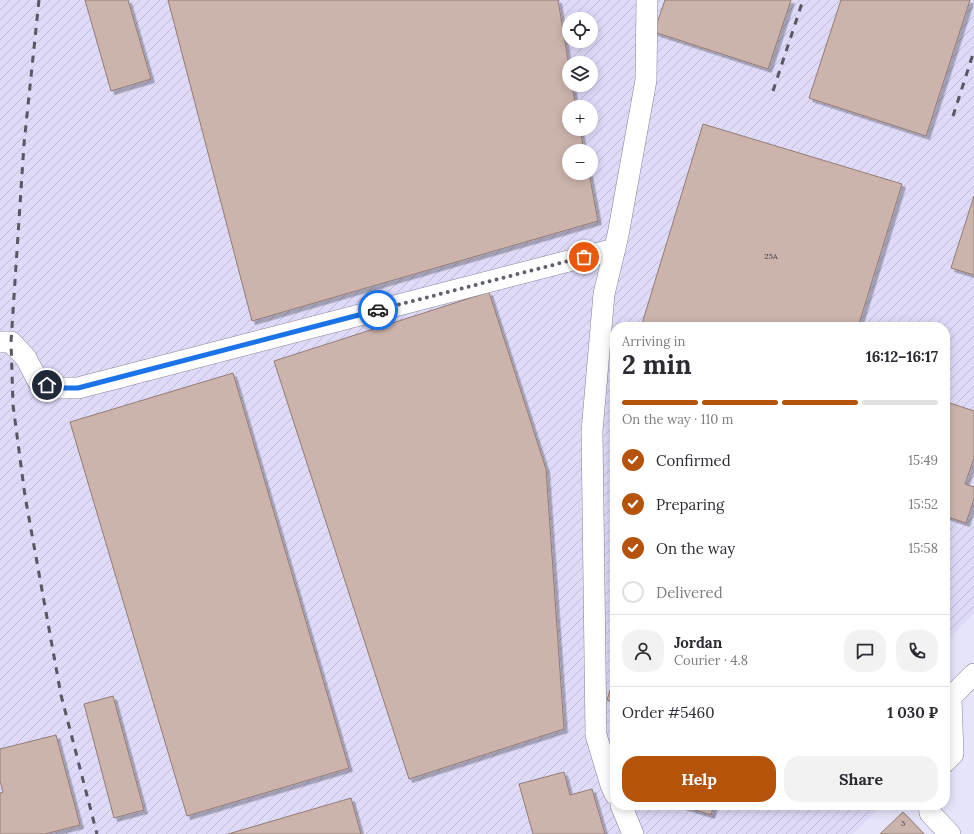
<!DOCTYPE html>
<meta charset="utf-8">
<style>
body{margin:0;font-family:Lora,serif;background:#f2f2f3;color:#2b2b33;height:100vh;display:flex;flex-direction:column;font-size:15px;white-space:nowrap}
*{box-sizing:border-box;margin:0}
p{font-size:13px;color:#7c7c81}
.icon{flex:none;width:22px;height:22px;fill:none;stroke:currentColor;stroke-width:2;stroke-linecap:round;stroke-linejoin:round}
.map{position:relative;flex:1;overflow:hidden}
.panel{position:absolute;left:610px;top:322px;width:340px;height:488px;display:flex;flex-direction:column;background:#fff;border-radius:16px;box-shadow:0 2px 10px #0003}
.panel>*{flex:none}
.tools{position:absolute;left:562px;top:12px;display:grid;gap:8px}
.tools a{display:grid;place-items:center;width:36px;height:36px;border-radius:50%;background:#fff;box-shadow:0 2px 10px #0003;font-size:20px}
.pin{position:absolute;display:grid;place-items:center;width:34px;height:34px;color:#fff;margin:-17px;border:2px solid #fff;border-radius:50%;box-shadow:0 1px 4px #0007}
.courier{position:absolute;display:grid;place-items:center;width:40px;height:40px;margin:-20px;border:3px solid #1a73e8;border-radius:50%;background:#fff;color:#222;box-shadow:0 1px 5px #0007}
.head em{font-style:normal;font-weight:700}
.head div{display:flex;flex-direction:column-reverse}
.head{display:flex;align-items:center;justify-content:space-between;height:68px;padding:0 12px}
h1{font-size:26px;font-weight:700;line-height:30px}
.bar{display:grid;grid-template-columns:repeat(4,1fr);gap:6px 4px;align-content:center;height:48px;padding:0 12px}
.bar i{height:5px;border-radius:3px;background:#e1e1e2}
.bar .selected{background:#b45309}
.bar p{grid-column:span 4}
.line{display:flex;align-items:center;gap:10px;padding:0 12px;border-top:1px solid #e1e1e2}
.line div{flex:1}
.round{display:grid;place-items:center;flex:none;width:42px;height:42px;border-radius:16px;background:#f2f2f3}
ol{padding:0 12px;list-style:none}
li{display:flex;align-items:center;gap:12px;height:44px}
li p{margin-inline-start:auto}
li .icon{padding:4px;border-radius:50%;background:#b45309;color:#fff;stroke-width:4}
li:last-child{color:#7c7c81}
li i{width:22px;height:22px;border:2px solid #e1e1e2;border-radius:50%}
.primary-button{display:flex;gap:8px;margin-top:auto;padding:8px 12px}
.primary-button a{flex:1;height:46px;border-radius:16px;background:#b45309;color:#fff;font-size:16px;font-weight:700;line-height:46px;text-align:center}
.primary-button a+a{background:#f2f2f3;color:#2b2b33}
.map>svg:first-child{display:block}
</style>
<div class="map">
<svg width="974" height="834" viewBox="0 0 974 834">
<defs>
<pattern id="industrial-furrows" width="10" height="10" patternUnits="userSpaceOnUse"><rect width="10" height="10" fill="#dedaf8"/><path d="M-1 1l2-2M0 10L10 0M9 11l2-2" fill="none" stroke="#bebad4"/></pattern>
<filter id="shadow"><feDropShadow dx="3.5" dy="3.5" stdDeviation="0" flood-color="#0004"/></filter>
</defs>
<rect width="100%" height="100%" fill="#e6e4fa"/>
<!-- industrial -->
<path fill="url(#industrial-furrows)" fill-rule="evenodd" d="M 0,0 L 974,0 L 974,613 L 945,644 L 945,327 L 615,327 L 615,805 L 882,805 L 853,834 L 0,834 ZM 569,19 L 591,19 L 591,41 L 569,41 ZM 569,63 L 591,63 L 591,85 L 569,85 ZM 569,107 L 591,107 L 591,129 L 569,129 ZM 569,151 L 591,151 L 591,173 L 569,173 Z"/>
<!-- building -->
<path fill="#ccb4ac" stroke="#937c75" filter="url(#shadow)" d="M 85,0 L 128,0 L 151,79 L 111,91 Z
M 168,0 L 558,0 L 569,66 L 569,85 L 572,85 L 576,107 L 569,107 L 569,129 L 580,129 L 584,151 L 569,151 L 569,173 L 589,173 L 598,221 L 252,321 Z
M 665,0 L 791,0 L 768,69 L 654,32 Z
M 841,0 L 970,0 L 926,136 L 809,98 Z
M 703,124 L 902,184 L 858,327 L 641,327 Z
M 974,196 L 974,275 L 951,268 Z
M 489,292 L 546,469 L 564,729 L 409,779 L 274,361 Z
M 233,373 L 349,768 L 187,816 L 70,422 Z
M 947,402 L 974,411 L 974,458 L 965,484 L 974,487 L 974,499 L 966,523 L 945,516 L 945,409 Z
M 615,674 L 615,702 L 607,700 Z
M 113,696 L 144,810 L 114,818 L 84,704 Z
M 56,735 L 80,825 L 45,834 L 0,834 L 0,793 L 3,792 L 0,781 L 0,749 Z
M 564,772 L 570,795 L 592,789 L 605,834 L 533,834 L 519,784 Z
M 351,798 L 361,834 L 228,834 Z
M 679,805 L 714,805 L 711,815 Z
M 903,812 L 924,834 L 880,834 Z"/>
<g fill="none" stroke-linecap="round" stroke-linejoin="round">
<!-- minor casing -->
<g stroke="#858397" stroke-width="22">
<path id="minor" d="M 0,342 L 11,342 L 26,358 L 38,381 L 56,388 L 78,388 L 615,249
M 945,762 L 953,754 L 951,697 L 974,674
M 615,794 L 611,785 L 596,735 L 592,431 L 604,294 L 618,235 L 646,80 L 647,0
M 621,805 L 633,834
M 929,805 L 930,813 L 950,834"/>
</g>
<!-- minor -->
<use href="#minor" stroke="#fff" stroke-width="21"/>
<!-- rail -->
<path stroke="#585763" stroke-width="3" stroke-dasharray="7 7" stroke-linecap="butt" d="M 39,0 L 24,144 L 11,342 L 13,405 L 25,496 L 61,695 L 97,834
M 773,91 L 803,0
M 953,116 L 974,51"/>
</g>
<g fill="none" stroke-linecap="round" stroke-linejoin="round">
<!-- done -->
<path stroke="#615f6c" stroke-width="4" stroke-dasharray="0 7.2" d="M 378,310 L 584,257"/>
<!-- route -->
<path stroke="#1a73e8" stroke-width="5" d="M 47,385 L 56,388 L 78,388 L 378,310"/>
</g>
<g text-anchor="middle" stroke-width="4" stroke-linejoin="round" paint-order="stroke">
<!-- number labels -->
<g font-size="8" fill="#463f43">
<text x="771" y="259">25А</text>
<text x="903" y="826">3</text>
</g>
</g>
</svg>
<div class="tools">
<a><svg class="icon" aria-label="locate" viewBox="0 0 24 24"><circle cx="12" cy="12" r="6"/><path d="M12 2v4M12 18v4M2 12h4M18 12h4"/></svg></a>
<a><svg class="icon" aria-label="layers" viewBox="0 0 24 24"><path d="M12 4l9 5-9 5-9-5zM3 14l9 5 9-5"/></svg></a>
<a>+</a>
<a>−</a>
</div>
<div class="pin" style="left:584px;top:257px;background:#ea580c"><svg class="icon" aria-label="bag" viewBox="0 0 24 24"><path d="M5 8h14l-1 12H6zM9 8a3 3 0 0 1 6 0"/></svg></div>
<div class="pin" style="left:47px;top:385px;background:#1f2937"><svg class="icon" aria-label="home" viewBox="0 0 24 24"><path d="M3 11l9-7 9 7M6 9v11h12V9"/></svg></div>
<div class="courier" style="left:378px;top:310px"><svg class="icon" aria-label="car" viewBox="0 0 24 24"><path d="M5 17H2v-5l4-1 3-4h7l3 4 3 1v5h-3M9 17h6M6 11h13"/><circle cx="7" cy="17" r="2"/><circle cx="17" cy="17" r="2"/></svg></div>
<section class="panel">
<div class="head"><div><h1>2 min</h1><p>Arriving in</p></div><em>16:12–16:17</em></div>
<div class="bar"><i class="selected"></i><i class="selected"></i><i class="selected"></i><i></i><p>On the way · 110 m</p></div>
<ol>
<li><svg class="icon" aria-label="check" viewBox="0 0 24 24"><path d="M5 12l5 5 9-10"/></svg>Confirmed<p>15:49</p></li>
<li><svg class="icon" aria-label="check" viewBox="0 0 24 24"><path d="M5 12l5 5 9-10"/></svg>Preparing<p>15:52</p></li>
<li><svg class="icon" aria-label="check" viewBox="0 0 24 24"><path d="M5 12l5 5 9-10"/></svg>On the way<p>15:58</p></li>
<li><i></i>Delivered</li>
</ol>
<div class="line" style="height:72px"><a class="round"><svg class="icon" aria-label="person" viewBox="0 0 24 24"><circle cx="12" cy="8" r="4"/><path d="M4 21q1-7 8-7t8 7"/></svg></a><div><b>Jordan</b><p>Courier · 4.8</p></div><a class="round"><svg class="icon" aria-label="chat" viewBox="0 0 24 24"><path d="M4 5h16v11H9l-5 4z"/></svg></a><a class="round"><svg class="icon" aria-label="phone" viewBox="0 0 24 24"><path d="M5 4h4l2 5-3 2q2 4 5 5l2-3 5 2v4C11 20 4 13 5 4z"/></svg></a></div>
<div class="line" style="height:52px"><div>Order #5460</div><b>1 030 ₽</b></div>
<div class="primary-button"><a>Help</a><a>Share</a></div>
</section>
</div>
